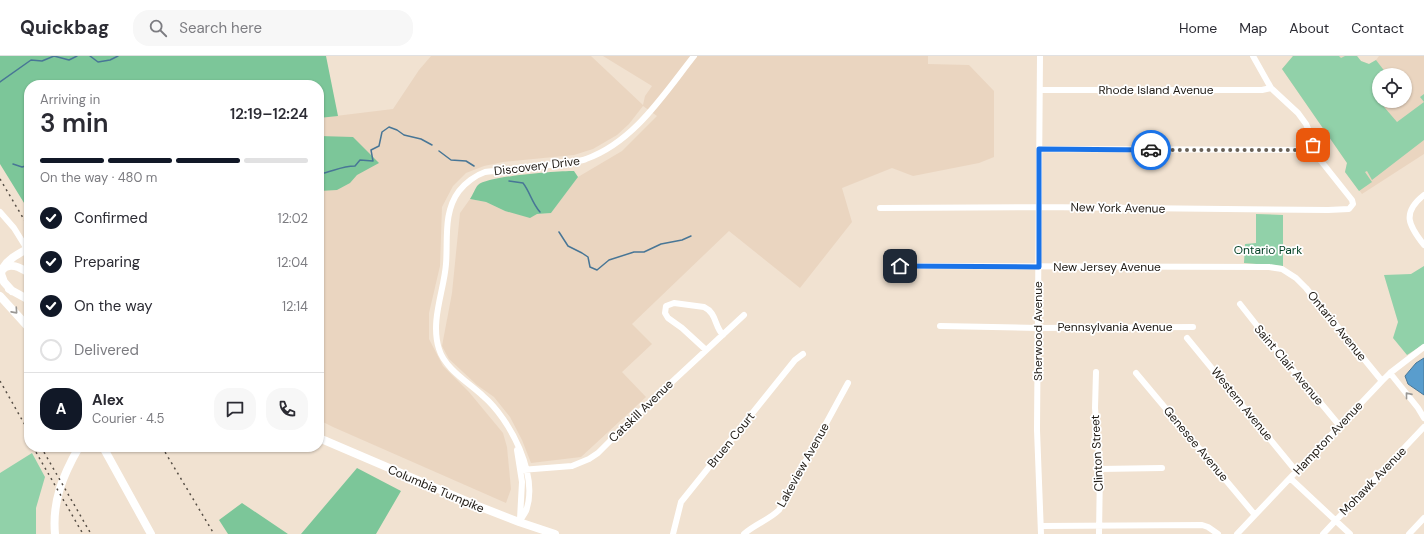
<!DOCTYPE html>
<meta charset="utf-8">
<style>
body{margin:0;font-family:"DM Sans",sans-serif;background:#f7f7f7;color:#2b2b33;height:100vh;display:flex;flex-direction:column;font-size:15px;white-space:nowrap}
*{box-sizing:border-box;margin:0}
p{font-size:13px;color:#7c7c81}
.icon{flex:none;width:22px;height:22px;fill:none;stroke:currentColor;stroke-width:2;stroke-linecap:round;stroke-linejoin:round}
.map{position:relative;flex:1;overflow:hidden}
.drawer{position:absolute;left:24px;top:24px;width:300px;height:372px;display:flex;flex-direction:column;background:#fff;border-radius:16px;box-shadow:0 1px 3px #0004}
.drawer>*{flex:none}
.controls{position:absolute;left:1372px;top:12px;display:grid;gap:8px}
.controls a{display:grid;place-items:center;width:40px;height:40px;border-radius:50%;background:#fff;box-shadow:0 1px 3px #0004;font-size:20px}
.pin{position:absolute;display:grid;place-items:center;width:34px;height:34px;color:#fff;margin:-17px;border-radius:8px;box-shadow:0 2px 6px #0006}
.courier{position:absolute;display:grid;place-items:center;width:40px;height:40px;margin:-20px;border:3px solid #1a73e8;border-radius:50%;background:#fff;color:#222;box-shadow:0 1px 5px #0007}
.overview em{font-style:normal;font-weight:600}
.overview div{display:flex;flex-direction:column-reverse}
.overview{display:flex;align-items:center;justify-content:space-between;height:68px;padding:0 16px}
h1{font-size:26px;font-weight:600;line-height:30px}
.bar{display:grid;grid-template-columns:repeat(4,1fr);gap:6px 4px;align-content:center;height:48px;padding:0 16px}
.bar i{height:5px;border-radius:3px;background:#e1e1e2}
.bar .active{background:#111827}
.bar p{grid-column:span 4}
.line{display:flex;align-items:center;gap:10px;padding:0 16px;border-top:1px solid #e1e1e2}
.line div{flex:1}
.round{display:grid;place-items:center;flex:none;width:42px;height:42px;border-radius:16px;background:#f7f7f7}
ol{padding:0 16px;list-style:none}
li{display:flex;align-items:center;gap:12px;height:44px}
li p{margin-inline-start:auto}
li .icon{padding:4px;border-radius:50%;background:#111827;color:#fff;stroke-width:4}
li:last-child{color:#7c7c81}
li i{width:22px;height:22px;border:2px solid #e1e1e2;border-radius:50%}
header{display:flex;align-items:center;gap:24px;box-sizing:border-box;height:56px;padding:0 20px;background:#fff;border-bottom:1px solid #e1e1e2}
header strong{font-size:19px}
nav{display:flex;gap:22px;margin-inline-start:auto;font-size:14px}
.search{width:280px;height:36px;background:#f7f7f7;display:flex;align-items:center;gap:10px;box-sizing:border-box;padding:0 14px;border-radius:16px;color:#7c7c81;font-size:15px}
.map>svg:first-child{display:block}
</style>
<header>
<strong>Quickbag</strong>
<div class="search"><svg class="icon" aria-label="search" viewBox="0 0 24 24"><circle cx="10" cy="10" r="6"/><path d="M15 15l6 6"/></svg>Search here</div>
<nav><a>Home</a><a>Map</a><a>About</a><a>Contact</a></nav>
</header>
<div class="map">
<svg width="1424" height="478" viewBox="0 0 1424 478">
<rect width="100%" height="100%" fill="#f1e2d1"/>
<!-- built -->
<path fill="#ead5c0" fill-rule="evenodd" d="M 431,0 L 591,0 L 643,49 L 645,40 L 652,30 L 603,0 L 928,0 L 928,8 L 969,9 L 994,35 L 994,101 L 979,107 L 913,120 L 892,112 L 842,132 L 852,166 L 800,232 L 729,175 L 632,268 L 652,288 L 622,316 L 646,341 L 581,401 L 531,407 L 522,384 L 510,361 L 494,341 L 477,329 L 449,303 L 442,290 L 452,237 L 460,157 L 470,143 L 486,146 L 505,155 L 537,158 L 551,157 L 578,121 L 622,95 L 657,60 L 643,50 L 629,68 L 617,79 L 593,93 L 574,99 L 503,106 L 484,110 L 466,117 L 453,130 L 442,151 L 440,210 L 429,257 L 429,283 L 443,310 L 469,336 L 503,377 L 507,391 L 511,433 L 506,447 L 333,371 L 319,364 L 319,62 L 393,53 L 419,14 Z
M 1293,0 L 1357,0 L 1361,5 L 1369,8 L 1376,4 L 1379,0 L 1424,0 L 1424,98 L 1362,138 L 1345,116 L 1347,107 L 1282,13 ZM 1379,19 L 1405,19 L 1405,45 L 1379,45 Z"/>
<!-- green -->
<path fill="#91d1a9" d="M 1293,0 L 1339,0 L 1341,2 L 1345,0 L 1357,0 L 1361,5 L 1369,8 L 1376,4 L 1386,17 L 1403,19 L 1379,19 L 1379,45 L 1397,66 L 1424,46 L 1420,41 L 1424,38 L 1424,84 L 1372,124 L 1367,115 L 1365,116 L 1372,126 L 1359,135 L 1345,116 L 1347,107 L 1282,13 Z
M 1256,158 L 1283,159 L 1283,210 L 1244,207 L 1245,188 L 1256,187 Z
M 1424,210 L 1424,288 L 1407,299 L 1393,282 L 1398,266 L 1384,219 L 1411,218 Z
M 32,397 L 45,421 L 36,452 L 36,478 L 0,478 L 0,417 Z"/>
<!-- forest -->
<path fill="#7cc699" d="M 0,0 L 326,0 L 338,60 L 319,62 L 319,29 L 29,29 L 29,155 L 0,108 Z
M 319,80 L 353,81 L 379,107 L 357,119 L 350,127 L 337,134 L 319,135 Z
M 574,115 L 578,121 L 551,157 L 537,158 L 530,162 L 505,155 L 486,146 L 470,143 C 473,139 475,132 478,129 C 488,120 557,115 574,115 Z
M 357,412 L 401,435 L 376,478 L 301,478 Z
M 242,447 L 288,478 L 228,478 L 219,464 Z"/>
<!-- water -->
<path fill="#599dcd" stroke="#487696" d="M 1424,302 L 1424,339 L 1408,328 L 1405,320 L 1416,307 Z"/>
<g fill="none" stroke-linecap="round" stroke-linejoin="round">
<!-- stream -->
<path stroke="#487696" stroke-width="1.5" d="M 90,0 L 98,6 L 110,4 L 118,0
M 0,26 L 31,4 L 42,5 L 54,0 L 69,4 L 77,0
M 439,95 L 451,104 L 466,105 L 474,110
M 13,108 L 22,111 L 29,109
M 319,118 C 332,116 341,110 355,110 L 360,104 L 373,105 L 371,94 L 379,90 L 382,76 L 389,71 L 397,74 L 404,79 L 421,83 L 432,89
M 509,125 L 523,127 C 530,136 532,147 540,156
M 559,176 L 568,190 L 582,197 L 588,201 L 590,211 L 597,214 L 609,204 L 634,196 L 644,196 L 661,188 L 682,184 L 691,180"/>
<!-- minor -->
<path stroke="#fff" stroke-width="6" d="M 1040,0 L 1037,374 L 1041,478
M 1040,34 L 1262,34 L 1271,32
M 1039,93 L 1315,94
M 1424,139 C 1401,157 1409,170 1424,189
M 880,152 L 1039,151 L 1328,154 L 1349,153 L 1353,148 L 1352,144 L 1317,100 L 1312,82 L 1306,68 L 1298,57 L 1271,32 L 1253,0
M 0,156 L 14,172 L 27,193
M 900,210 L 1269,211 L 1282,213 L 1296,222 L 1306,232 L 1382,325
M 1240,248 L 1266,281 L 1339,369
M 940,270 L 1038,272 L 1193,271
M 1187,282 L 1296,415
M 706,294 L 682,272 L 668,262 L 665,257 L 666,250 L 674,247 L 704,251 C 717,257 714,270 723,279
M 1096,316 L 1095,352 L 1100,413 L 1099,478
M 1136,317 L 1255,459
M 1390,317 L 1418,352 L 1424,362
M 517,394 L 522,426 L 520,463
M 1100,413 L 1162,412
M 521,414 L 572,410 L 589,403 L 598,397 L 631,364 L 744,259
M 1290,422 L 1350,478
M 519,466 C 521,463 524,459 526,455 C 539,419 510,363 483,340 C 468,326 445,313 439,293 C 430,265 444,235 446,208 C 448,184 443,156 459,135 C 465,127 476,119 485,116 C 491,115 499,115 505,114 C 527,111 549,110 570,106 C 575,105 582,105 586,103 C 634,86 664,38 694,0
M 1041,470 L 1202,469 L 1208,471 L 1218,478
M 673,478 L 681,446 L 795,304 L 803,298
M 744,478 C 755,468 769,464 779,454 L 848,327
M 1237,478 L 1382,325 L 1390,317 L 1424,291
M 1323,478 L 1424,371
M 1409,478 L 1424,462"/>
<!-- major -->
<path stroke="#fff" stroke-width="8" d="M 3,212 C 8,203 18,198 27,193 L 29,196
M 9,233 L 29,244
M 12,235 L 4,226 L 1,218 L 2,214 C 9,205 21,212 29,217
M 0,240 L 29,272
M 319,382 L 478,450 L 519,466 L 555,478
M 103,391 L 151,478
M 55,478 C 52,445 63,419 79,391"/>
<!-- rail -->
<path stroke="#564e45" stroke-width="1.5" stroke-dasharray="2 4" stroke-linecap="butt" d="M 0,123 L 29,172
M 0,325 L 29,376
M 33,391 L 83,478
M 41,391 L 91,478
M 162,391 L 214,478"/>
</g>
<!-- one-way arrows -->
<defs><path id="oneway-chevron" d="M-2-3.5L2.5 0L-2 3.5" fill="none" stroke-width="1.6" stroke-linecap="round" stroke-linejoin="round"/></defs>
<g stroke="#9a9895">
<use href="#oneway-chevron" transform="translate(15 255) rotate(48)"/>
<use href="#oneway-chevron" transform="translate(1408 339) rotate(-129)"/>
</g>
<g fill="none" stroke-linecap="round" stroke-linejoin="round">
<!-- done -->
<path stroke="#686056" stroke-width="4" stroke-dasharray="0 7.2" d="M 1151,94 L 1315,94 L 1313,89"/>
<!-- route -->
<path stroke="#1a73e8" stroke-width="5" d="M 900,210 L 1039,211 L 1039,93 L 1151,94"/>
</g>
<g text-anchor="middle" stroke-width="3.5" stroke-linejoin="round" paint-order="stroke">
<!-- street labels -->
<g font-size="12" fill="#1f1a14" stroke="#fff">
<text x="1156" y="38">Rhode Island Avenue</text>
<text transform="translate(537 110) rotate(-7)" y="4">Discovery Drive</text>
<text transform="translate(1118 152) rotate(1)" y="4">New York Avenue</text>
<text x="1107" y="215">New Jersey Avenue</text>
<text transform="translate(1337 270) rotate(51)" y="4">Ontario Avenue</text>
<text x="1115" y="275">Pennsylvania Avenue</text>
<text transform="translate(1038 275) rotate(-90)" y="4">Sherwood Avenue</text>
<text transform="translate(1289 309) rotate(50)" y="4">Saint Clair Avenue</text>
<text transform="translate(1242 348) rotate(51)" y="4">Western Avenue</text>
<text transform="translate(641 355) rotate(-44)" y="4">Catskill Avenue</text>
<text transform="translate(1328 382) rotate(-47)" y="4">Hampton Avenue</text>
<text transform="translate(731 384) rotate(-51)" y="4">Bruen Court</text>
<text transform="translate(1196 388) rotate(50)" y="4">Genesee Avenue</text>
<text transform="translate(1097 397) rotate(-93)" y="4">Clinton Street</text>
<text transform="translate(803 409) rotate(-61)" y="4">Lakeview Avenue</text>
<text transform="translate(1373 425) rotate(-46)" y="4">Mohawk Avenue</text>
<text transform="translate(436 433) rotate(23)" y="4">Columbia Turnpike</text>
</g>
<!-- park labels -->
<g font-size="12" fill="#003f22" stroke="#fff">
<text x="1268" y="198">Ontario Park</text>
</g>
</g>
</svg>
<div class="controls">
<a><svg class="icon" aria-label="locate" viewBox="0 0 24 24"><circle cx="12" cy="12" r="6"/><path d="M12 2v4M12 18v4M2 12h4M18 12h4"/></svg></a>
</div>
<div class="pin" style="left:1313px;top:89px;background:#ea580c"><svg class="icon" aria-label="bag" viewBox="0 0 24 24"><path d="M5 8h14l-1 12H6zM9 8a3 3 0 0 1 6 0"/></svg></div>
<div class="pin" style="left:900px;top:210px;background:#1f2937"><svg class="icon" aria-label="home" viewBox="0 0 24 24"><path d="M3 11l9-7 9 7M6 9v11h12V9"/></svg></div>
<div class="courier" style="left:1151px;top:94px"><svg class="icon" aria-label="car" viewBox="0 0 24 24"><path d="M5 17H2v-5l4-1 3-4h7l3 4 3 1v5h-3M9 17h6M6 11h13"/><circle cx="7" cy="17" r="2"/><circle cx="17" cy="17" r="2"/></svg></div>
<section class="drawer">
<div class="overview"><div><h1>3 min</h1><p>Arriving in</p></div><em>12:19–12:24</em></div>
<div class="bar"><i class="active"></i><i class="active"></i><i class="active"></i><i></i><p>On the way · 480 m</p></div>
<ol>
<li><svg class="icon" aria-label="check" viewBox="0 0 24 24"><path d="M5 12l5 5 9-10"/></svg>Confirmed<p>12:02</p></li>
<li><svg class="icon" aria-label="check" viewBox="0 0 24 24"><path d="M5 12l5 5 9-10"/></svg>Preparing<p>12:04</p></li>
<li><svg class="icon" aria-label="check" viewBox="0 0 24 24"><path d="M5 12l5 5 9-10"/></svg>On the way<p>12:14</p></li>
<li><i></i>Delivered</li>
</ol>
<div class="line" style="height:72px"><b class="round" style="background:#111827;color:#fff">A</b><div><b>Alex</b><p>Courier · 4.5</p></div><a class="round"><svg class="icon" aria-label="chat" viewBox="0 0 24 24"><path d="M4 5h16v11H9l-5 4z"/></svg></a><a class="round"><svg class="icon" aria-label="phone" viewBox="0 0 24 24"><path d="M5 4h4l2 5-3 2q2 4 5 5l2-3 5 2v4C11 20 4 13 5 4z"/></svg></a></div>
</section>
</div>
